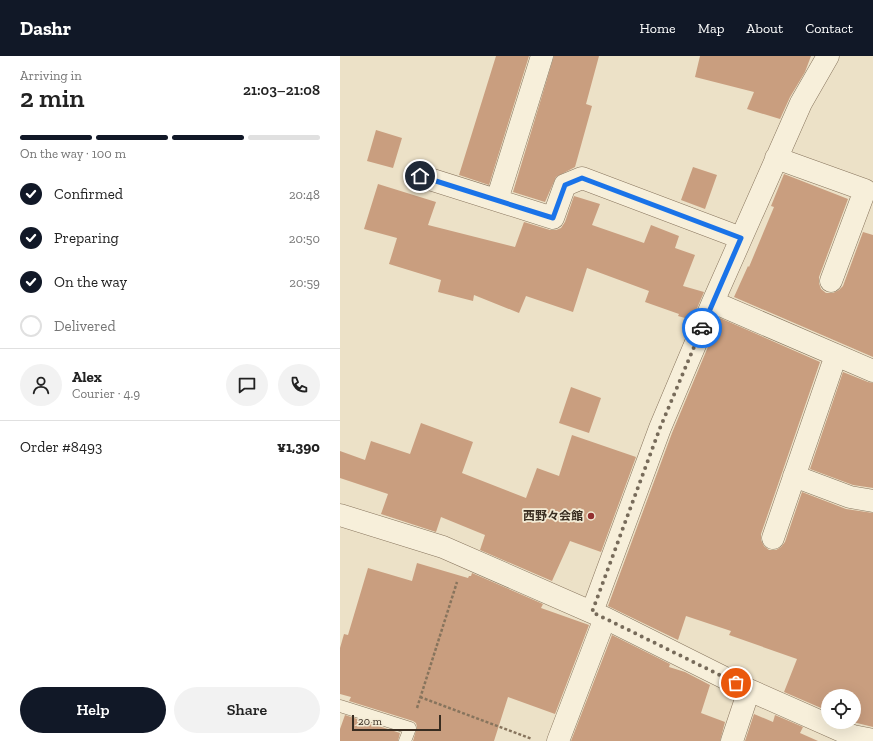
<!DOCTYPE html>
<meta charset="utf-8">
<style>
body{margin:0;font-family:"Zilla Slab","Noto Sans JP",serif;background:#f2f2f2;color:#222;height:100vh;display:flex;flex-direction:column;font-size:15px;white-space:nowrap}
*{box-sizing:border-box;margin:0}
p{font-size:13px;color:#767676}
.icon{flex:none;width:22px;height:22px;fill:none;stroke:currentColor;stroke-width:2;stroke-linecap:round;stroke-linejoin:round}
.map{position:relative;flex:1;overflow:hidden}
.side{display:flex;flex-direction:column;background:#fff;width:340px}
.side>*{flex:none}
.controls{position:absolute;left:481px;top:633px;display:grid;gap:8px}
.controls a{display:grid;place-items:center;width:40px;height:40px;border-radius:50%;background:#fff;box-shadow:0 4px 16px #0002;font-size:20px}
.scale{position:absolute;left:12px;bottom:10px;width:89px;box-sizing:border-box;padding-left:4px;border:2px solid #382c20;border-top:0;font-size:11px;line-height:14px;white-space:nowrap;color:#382c20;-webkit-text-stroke:3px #f4ecd6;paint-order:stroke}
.pin{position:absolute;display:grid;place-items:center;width:34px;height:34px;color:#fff;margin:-17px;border:2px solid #fff;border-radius:50%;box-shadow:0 1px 4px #0007}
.courier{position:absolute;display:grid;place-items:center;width:40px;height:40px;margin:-20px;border:3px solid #1a73e8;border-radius:50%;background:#fff;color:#222;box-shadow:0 1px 5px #0007}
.overview em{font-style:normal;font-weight:600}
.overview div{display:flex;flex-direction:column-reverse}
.overview{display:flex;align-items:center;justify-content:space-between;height:68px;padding:0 20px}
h1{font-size:26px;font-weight:600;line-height:30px}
.bar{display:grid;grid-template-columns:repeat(4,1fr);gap:6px 4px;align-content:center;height:48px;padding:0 20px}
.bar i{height:5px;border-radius:3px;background:#e0e0e0}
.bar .on{background:#111827}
.bar p{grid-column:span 4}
.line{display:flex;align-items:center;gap:10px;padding:0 20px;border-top:1px solid #e0e0e0}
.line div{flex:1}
.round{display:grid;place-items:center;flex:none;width:42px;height:42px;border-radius:21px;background:#f2f2f2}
ol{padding:0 20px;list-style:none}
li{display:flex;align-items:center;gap:12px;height:44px}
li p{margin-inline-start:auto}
li .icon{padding:4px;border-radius:50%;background:#111827;color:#fff;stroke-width:4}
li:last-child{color:#767676}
li i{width:22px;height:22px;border:2px solid #e0e0e0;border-radius:50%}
.button{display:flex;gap:8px;margin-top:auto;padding:8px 20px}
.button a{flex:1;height:46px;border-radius:24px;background:#111827;color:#fff;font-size:16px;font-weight:600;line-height:46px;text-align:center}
.button a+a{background:#f2f2f2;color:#222}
header{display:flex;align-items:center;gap:24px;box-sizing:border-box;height:56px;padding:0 20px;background:#111827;color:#fff}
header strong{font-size:19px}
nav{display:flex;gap:22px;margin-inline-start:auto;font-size:14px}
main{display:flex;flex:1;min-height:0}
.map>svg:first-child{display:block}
</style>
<header>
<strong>Dashr</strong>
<nav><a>Home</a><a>Map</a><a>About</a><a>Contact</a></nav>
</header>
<main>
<section class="side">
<div class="overview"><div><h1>2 min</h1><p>Arriving in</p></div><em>21:03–21:08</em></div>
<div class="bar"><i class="on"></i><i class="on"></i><i class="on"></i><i></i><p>On the way · 100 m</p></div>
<ol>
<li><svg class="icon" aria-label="check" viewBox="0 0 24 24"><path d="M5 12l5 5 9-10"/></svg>Confirmed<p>20:48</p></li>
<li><svg class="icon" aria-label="check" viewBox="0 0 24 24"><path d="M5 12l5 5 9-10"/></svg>Preparing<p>20:50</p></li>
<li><svg class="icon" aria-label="check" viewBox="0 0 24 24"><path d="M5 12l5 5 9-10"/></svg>On the way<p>20:59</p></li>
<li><i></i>Delivered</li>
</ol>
<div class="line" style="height:72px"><a class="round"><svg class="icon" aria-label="person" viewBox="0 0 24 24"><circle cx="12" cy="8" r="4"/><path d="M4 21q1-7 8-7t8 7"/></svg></a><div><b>Alex</b><p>Courier · 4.9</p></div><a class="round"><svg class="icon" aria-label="chat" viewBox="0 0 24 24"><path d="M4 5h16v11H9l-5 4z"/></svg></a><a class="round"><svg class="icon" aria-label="phone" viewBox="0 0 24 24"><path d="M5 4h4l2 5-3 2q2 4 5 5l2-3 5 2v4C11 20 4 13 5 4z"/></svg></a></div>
<div class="line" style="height:52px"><div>Order #8493</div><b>¥1,390</b></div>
<div class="button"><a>Help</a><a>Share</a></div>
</section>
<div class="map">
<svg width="533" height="685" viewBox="0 0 533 685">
<rect width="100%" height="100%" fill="#ece1c7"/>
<!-- building -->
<path fill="#c99e7f" d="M 156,0 L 189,0 L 149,129 L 119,119 Z
M 214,0 L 259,0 L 246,48 L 252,50 L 235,111 L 216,121 L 205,146 L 173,136 Z
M 360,0 L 471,0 L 465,16 L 450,41 L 440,63 L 407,53 L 414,36 L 355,21 Z
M 36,74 L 62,82 L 53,112 L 27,105 Z
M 353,111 L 377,119 L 365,153 L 341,144 Z
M 444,118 L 508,143 L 479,221 L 479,227 L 481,233 L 486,237 L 493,237 L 499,234 L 503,230 L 523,176 L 533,179 L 533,301 L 394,241 L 408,210 L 409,211 L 434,151 L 431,150 Z
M 38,128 L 96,146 L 88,169 L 175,191 L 184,166 L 210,174 L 216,174 L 221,172 L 225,166 L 234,140 L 260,148 L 252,169 L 304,187 L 311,169 L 339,180 L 335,192 L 355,199 L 343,230 L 364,236 L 352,264 L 338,260 L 339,258 L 305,246 L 309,235 L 247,212 L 233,256 L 186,240 L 179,257 L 134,239 L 133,245 L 98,236 L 101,224 L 49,208 L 57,182 L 24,173 Z
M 380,262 L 480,306 L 421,478 L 421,484 L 424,490 L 429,494 L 436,494 L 441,491 L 445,486 L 462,436 L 506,453 L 533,457 L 533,671 L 513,666 L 514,640 L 488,640 L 488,655 L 444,636 L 457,603 L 389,579 L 391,575 L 346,560 L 338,584 L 268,550 L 332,377 Z
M 503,316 L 528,326 L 533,327 L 533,432 L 513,429 L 470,413 Z
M 231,331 L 261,342 L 249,377 L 219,367 Z
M 81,367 L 133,386 L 122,417 L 186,442 L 197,412 L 219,420 L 232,379 L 296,401 L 261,496 L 230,485 L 212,525 L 140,494 L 145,479 L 101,461 L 96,476 L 41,458 L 48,438 L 0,422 L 0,395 L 25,404 L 31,385 L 70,398 Z
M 77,507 L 128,522 L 129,520 L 131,520 L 132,517 L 203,548 L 201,552 L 249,569 L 215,658 L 168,641 L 154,685 L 73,685 L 77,671 L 76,667 L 73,665 L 9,645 L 11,641 L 0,638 L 0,592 L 4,578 L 8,579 L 28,512 L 72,525 Z
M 272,579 L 330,608 L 329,611 L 345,616 L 370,629 L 361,657 L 385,666 L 380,685 L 231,685 Z
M 414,658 L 433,666 L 435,659 L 463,671 L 460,677 L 478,685 L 405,685 Z
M 5,659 L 60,677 L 58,685 L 0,685 L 0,673 Z"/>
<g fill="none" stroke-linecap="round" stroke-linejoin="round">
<!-- lane casing -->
<g stroke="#87745d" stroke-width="13">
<path id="lane" d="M 0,650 L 70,672 L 65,685"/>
</g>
<!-- street casing -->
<g stroke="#87745d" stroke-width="23">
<path id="street" d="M 436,102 L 525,134 L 491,225
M 80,120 L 213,162 L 225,129 L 242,122 L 401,182
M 157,144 L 202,0
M 373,246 L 533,315
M 454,420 L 510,441 L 533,445
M 0,459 L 103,491 L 265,562 L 409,634 L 513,680 L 533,684
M 433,482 L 496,299
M 252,556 L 320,372 L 373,246 L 461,47 L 488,0
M 218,685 L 265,562
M 392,685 L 409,634"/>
</g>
<!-- path -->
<path stroke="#87745d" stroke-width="2.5" stroke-dasharray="3 2" stroke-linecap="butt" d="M 80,641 L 192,683
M 77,652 L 117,526"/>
<!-- lane -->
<use href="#lane" stroke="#f7efda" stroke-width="12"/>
<!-- street -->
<use href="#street" stroke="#f7efda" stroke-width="22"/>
</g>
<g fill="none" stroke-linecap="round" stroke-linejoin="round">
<!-- done -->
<path stroke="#776b5a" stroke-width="4" stroke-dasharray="0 7.2" d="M 362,272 L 320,372 L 252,556 L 396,627"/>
<!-- route -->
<path stroke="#1a73e8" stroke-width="5" d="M 80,120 L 213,162 L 225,129 L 242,122 L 401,182 L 362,272"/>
</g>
<!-- markers -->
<circle fill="#933030" stroke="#f4ecd6" stroke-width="1.5" cx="251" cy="460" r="4"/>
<g text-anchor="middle" stroke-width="3.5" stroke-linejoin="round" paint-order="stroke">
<!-- poi labels -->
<g font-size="12" font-weight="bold" fill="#382c20" stroke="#f4ecd6" text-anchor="end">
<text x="243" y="464">西野々会館</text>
</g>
</g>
</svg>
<div class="controls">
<a><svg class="icon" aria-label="locate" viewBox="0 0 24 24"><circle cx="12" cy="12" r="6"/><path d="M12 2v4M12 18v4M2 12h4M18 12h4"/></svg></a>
</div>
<div class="scale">20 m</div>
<div class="pin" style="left:396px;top:627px;background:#ea580c"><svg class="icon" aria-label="bag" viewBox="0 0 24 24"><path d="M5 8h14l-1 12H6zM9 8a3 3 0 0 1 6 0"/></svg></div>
<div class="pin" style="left:80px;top:120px;background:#1f2937"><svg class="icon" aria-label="home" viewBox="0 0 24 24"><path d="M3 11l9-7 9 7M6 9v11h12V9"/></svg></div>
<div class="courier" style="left:362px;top:272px"><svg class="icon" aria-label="car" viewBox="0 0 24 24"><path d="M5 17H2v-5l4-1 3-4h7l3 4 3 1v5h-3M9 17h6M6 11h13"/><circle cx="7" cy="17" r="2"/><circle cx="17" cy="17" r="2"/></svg></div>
</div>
</main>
